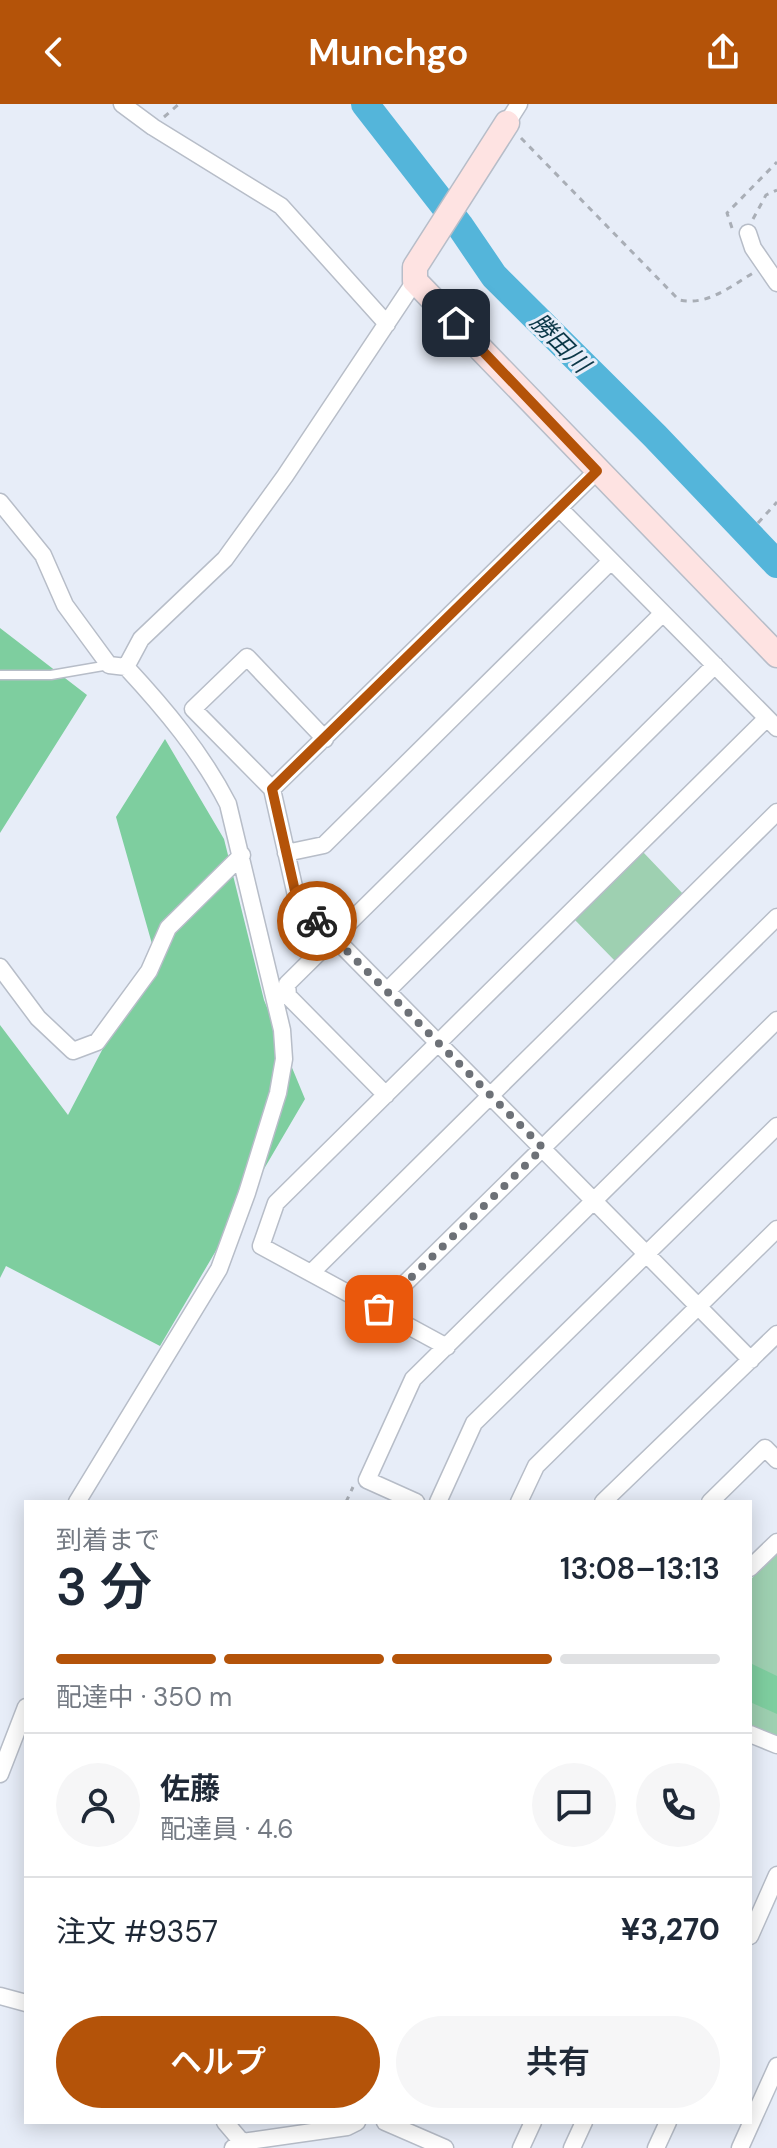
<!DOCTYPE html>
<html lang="ja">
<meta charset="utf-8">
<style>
body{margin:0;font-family:"DM Sans","Noto Sans JP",sans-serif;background:#f6f6f7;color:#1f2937;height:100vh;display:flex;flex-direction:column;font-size:30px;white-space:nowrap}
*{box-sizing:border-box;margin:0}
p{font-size:26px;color:#747a83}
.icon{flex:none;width:44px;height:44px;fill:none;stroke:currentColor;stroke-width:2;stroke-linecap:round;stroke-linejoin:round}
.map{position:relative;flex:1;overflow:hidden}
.drawer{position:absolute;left:24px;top:1396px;width:728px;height:624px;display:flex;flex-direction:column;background:#fff;border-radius:0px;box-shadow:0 4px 20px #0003}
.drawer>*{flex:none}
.pin{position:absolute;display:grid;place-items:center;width:68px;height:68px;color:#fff;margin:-34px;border-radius:16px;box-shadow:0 4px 12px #0006}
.courier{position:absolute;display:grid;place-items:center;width:80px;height:80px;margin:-40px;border:6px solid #b45309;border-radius:50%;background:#fff;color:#222;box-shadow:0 2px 10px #0007}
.headline em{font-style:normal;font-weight:600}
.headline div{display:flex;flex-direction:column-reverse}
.headline{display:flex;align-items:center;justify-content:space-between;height:136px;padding:0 32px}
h1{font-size:52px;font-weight:600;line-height:60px}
.bar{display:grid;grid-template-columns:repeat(4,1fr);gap:12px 8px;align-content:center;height:96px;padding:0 32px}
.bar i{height:10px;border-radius:6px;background:#e0e1e3}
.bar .active{background:#b45309}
.bar p{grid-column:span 4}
.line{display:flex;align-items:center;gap:20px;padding:0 32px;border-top:2px solid #e0e1e3}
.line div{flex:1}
.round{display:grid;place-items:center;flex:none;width:84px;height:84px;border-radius:42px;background:#f6f6f7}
.primary-button{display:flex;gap:16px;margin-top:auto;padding:16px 32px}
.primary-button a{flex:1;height:92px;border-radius:48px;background:#b45309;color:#fff;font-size:32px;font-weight:600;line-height:92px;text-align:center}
.primary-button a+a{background:#f6f6f7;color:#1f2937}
header{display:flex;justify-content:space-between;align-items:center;height:104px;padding:0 32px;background:#b45309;color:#fff;font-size:36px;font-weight:600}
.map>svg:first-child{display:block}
</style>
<header><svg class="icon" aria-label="back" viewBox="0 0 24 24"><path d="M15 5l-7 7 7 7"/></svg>Munchgo<svg class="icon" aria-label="share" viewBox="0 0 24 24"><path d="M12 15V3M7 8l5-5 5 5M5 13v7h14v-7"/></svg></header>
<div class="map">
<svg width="777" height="2044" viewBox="0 0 777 2044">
<rect width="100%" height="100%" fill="#e7edf8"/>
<!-- green -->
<path fill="#9ed0b1" d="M 643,748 L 685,792 L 616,858 L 574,815 Z
M 777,1449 L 777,1634 L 750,1622 L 750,1476 Z"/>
<!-- forest -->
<path fill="#7ece9f" d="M 0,524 L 87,591 L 0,729 Z
M 165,635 L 224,735 L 264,896 L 305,995 L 160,1242 L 6,1162 L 0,1174 L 0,921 L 68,1011 L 154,847 L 116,713 Z
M 750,1559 L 777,1572 L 777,1610 L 750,1598 Z"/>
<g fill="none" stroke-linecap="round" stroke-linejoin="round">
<!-- river -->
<path stroke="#54b5da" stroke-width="28" d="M 365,0 L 460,122 L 494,172 L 655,332 L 777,460"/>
<!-- lane casing -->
<g stroke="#b7bdc8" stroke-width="11">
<path id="lane" d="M 0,571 L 51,571 L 109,561"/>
</g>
<!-- street casing -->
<g stroke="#b7bdc8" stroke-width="19">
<path id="street" d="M 122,0 L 153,23 L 281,102 L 387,220
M 507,19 L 519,0
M 748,129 L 753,144 L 777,179
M 0,398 L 43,451 L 65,501 L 109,561 L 126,563
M 559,404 L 777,624
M 325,635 L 247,553 L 193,605 L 272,685 L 297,796 L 751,1256
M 272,685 L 597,367
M 286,749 L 324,741 L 611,457
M 0,863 L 38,914 L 73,947 L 97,938 L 149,867 L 168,824 L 242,751
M 387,887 L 715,561
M 386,991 L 288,892 L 287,880 L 663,509
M 311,1169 L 777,708
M 379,1205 L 777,813
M 447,1243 L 261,1142 L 276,1099 L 767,614
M 77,1398 L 219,1165 L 247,1089 L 278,989 L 284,955 L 282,926 L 228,700 C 202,649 164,604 126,563 L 141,535 L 225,455 L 285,372 L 415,177
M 416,1398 L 367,1376 L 413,1275 L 777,916
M 438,1398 L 474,1319 L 777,1022
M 519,1398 L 536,1362 L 777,1125
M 603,1398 L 777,1230
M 710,1398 L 765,1344 L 777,1356
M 750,1464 L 777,1438
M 750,1630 L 777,1641
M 0,1670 L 26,1603
M 750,1832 L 777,1771
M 0,1892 L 26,1899
M 225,2018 L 242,2038
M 385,2018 L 445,2044
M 233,2044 L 242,2038 L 347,2023 L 357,2018
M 521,2044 L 533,2018
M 572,2044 L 584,2018
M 656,2044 L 668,2018
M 740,2044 L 777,1962"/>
</g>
<!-- secondary casing -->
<g stroke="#b7bdc8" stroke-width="27">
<path id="secondary" d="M 507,19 L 415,163 L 415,177 L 777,551"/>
</g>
<!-- path -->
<path stroke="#a9aeb6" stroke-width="3" stroke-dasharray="6 6" stroke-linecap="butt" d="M 164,13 L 179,0
M 521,34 L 679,196 C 707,202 730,183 753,169
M 753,115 L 766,91 L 777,86
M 732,124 L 727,109 L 777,58
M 758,419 L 777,398
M 346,1398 L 353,1383"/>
<!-- lane -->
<use href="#lane" stroke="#fff" stroke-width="8"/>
<!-- street -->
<use href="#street" stroke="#fff" stroke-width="16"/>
<!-- secondary -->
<use href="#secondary" stroke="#fee3e2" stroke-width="24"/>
</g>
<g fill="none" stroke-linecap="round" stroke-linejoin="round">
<!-- done -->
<path stroke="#6d7177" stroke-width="8" stroke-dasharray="0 14.4" d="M 317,817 L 543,1044 L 379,1205"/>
<!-- route -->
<path stroke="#b45309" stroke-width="10" d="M 317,817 L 297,796 L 272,685 L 597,367 L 456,219"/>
</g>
<g text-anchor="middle" stroke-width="6" stroke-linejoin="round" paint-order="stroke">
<!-- water labels -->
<g font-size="24" font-style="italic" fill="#0d3949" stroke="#e7edf8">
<text transform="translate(560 239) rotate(45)" y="8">勝田川</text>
</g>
</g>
</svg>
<div class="pin" style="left:379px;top:1205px;background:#ea580c"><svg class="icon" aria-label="bag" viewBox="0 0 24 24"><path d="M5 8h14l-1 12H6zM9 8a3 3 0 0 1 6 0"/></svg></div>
<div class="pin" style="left:456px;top:219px;background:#1f2937"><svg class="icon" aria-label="home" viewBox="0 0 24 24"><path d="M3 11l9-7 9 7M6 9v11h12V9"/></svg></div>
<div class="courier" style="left:317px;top:817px"><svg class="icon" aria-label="bike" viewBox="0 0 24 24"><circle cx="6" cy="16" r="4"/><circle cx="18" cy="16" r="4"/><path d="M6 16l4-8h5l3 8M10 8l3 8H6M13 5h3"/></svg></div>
<section class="drawer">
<div class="headline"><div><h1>3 分</h1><p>到着まで</p></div><em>13:08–13:13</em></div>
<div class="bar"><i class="active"></i><i class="active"></i><i class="active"></i><i></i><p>配達中 · 350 m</p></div>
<div class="line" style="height:144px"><a class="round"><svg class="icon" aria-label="person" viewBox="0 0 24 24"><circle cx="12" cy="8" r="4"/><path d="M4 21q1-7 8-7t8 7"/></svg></a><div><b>佐藤</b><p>配達員 · 4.6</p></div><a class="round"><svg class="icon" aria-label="chat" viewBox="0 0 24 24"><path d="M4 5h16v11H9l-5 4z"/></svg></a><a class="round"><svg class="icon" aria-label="phone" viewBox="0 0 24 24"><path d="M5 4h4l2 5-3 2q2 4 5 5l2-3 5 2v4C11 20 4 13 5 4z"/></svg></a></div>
<div class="line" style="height:104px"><div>注文 #9357</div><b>¥3,270</b></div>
<div class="primary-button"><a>ヘルプ</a><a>共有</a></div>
</section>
</div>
